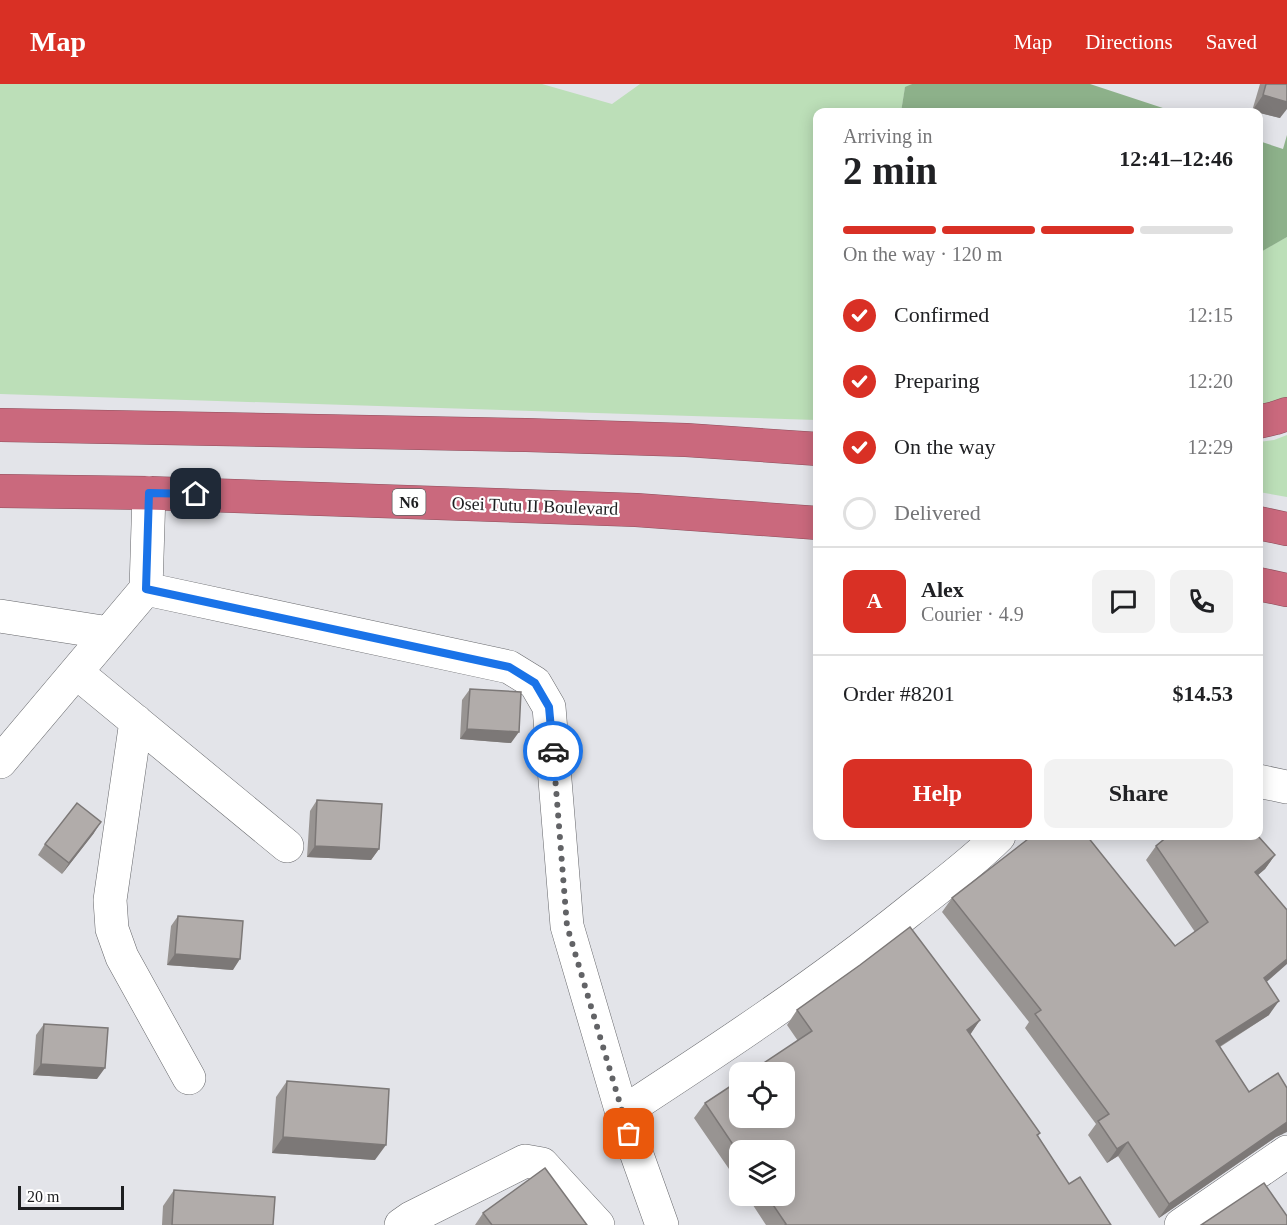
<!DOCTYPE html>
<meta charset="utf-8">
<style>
body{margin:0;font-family:"Times New Roman",serif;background:#f2f2f2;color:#202124;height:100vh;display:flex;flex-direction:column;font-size:22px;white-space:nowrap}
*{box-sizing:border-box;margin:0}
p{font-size:20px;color:#757577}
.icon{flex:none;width:33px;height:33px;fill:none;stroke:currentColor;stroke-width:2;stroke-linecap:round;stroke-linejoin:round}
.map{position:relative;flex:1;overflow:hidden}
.details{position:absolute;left:813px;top:24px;width:450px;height:732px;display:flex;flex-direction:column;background:#fff;border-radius:12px;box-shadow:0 3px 15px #0003}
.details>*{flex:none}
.buttons{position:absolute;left:729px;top:978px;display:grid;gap:12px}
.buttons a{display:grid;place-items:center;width:66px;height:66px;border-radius:12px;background:#fff;box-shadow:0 3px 15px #0003;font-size:30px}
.scale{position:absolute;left:18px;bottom:15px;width:106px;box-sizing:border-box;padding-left:6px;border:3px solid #1d1e20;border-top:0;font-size:16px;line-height:21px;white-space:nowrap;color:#1d1e20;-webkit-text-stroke:4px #fff;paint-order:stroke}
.pin{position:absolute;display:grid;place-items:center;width:51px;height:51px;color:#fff;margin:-26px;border-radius:12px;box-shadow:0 3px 9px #0006}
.courier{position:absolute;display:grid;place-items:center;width:60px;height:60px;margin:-30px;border:4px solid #1a73e8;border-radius:50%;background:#fff;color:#222;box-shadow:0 2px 8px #0007}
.summary em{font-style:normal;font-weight:700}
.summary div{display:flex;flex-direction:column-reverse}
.summary{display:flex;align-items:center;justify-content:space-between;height:102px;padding:0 30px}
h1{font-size:39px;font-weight:700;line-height:45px}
.bar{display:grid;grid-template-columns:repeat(4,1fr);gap:9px 6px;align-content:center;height:72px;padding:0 30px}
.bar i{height:8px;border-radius:4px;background:#e0e0e0}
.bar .active{background:#d93025}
.bar p{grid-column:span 4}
.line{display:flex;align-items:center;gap:15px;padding:0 30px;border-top:2px solid #e0e0e0}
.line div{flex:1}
.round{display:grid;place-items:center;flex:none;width:63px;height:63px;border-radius:12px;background:#f2f2f2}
ol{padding:0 30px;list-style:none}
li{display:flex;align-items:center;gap:18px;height:66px}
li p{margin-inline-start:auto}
li .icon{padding:6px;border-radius:50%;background:#d93025;color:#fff;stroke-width:4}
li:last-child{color:#757577}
li i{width:33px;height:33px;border:3px solid #e0e0e0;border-radius:50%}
.action{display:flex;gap:12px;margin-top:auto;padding:12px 30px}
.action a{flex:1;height:69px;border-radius:12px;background:#d93025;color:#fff;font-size:24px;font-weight:700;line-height:69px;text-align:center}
.action a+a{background:#f2f2f2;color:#202124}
header{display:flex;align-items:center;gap:36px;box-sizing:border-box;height:84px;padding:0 30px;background:#d93025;color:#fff}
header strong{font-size:28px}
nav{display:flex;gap:33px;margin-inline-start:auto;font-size:21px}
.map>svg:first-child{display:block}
</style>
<header>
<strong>Map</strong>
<nav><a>Map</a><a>Directions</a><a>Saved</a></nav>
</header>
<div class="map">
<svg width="1287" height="1141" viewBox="0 0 1287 1141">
<rect width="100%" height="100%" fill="#e3e4e9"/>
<!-- green -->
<path fill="#bcdfb8" d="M 0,0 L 542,0 L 612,20 L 640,0 L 912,0 L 905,4 L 901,28 L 818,28 L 817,336 L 0,310 Z
M 1287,153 L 1287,317 L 1258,324 L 1258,169 Z
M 1287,351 L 1287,413 L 1259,408 L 1259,358 L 1274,356 Z"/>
<!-- forest -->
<path fill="#8db18a" d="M 912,0 L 1090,0 L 1175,28 L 901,28 L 905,3 Z
M 1287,51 L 1287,153 L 1259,169 L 1259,57 L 1283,65 Z"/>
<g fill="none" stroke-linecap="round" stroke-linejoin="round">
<!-- minor casing -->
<g stroke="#66676b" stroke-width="34">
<path id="minor" d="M 146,505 L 509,583 L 535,599 L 549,623 L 567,842 L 622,1029 L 662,1141
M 0,532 L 109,549
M 76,588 L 287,762
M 136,637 L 110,816 L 112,845 L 122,873 L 189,994
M 0,678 L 146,505 L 149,409
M 1258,697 L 1287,703
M 622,1029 C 720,965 817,901 908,828 C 939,803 971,780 999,752
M 401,1141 L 411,1134 L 525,1077 L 542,1080 L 598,1141
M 1181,1141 L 1287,1068"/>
</g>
<!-- highway casing -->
<g stroke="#8d4f5c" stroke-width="34">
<path id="highway" d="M 1258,338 L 1275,334 L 1287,330
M 0,341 L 526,351 L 686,356 L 818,365
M 0,407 L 149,409 L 636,426 L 818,439
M 1258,439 L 1287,445
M 1258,500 L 1287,506"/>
</g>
<!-- minor -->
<use href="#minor" stroke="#fff" stroke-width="33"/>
<!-- highway -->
<use href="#highway" stroke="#ca697d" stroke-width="33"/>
</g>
<!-- wall -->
<path fill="#989492" d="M 1260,0 L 1287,0 L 1280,34 L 1252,27 Z
M 470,605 L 511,659 L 460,655 L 462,616 Z
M 317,716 L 379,765 L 371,776 L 307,773 L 310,727 Z
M 94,749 L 62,790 L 38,771 L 45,760 Z
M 1156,762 L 1275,771 L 1265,785 L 1258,791 L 1269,931 L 1220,963 L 1249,1008 L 1283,1050 L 1276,1053 L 1159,1134 L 1118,1072 L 1107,1079 L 1088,1051 L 1096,1040 L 1025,944 L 1029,938 L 942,828 L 952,814 L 1175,862 L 1195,848 L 1146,776 Z
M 178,832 L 233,886 L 167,881 L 171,842 Z
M 797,926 L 980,936 L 970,950 L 1040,1049 L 1038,1052 L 1069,1100 L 1111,1141 L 766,1141 L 747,1112 L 784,1112 L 740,1066 L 740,1101 L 694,1034 L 705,1019 L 798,957 L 787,941 Z
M 44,940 L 97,995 L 33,991 L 36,951 Z
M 287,997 L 375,1076 L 272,1069 L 276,1013 Z
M 174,1106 L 273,1141 L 162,1141 L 163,1122 Z
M 483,1129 L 587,1141 L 475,1141 Z"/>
<!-- shaded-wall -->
<path fill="#7c7877" d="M 1263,11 L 1287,18 L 1287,25 L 1280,34 L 1252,27 Z
M 467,645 L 519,648 L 511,659 L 460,655 Z
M 101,738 L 94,749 L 62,790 L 69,779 Z
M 315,762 L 379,765 L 371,776 L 307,773 Z
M 1275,771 L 1265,785 L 1245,802 L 1255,788 Z
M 175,870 L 240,875 L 233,886 L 167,881 Z
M 1287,875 L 1287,880 L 1254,909 L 1264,894 Z
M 1279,917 L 1269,931 L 1206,971 L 1216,957 Z
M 980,936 L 970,951 L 967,946 Z
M 41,980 L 105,984 L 97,995 L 33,991 Z
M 1287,1038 L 1287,1048 L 1276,1053 L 1159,1134 L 1169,1120 Z
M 283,1053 L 386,1061 L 375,1076 L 272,1069 Z
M 1128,1058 L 1118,1072 L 1107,1079 L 1117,1065 Z"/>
<!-- building -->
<path fill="#b1acaa" stroke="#7c7877" stroke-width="1.5" d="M 1266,0 L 1287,0 L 1287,18 L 1263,11 Z
M 470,605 L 521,608 L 519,648 L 467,645 Z
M 317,716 L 382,720 L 379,765 L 315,762 Z
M 77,719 L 101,738 L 69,779 L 45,760 Z
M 1032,752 L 1087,752 L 1175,862 L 1208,838 L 1156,762 L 1168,752 L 1258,752 L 1275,771 L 1255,788 L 1287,826 L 1287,875 L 1264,894 L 1279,917 L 1216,957 L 1249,1008 L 1278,989 L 1287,1004 L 1287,1038 L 1169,1120 L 1128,1058 L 1117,1065 L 1098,1037 L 1109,1030 L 1035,930 L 1041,926 L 952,814 Z
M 178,832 L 243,837 L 240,875 L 175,870 Z
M 910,843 L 980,936 L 967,946 L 1040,1049 L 1037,1051 L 1069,1100 L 1080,1093 L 1111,1141 L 785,1141 L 786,1140 L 767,1112 L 784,1112 L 784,1066 L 740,1066 L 740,1071 L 705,1019 L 740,996 L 740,1034 L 784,1034 L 784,988 L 750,988 L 812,947 L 797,926 L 860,881 Z
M 44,940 L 108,944 L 105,984 L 41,980 Z
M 287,997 L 389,1005 L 386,1061 L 283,1053 Z
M 545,1084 L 587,1141 L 492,1141 L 483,1129 Z
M 1264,1099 L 1287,1132 L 1287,1141 L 1201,1141 Z
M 174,1106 L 275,1113 L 273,1141 L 172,1141 Z"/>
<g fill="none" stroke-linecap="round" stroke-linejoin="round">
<!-- done -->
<path stroke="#626366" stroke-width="6" stroke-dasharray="0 10.8" d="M 553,667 L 567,842 L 629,1050"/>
<!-- route -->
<path stroke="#1a73e8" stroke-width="8" d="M 196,410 L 149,409 L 146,505 L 509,583 L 535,599 L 549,623 L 553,667"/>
</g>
<g text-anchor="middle" stroke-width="4.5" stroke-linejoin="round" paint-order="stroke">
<!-- shield labels -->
<rect fill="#fff" stroke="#616263" stroke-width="1.5" x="392.5" y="405" width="33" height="26" rx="4.5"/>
<g font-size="16" font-weight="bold" fill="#1d1e20">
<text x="409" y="424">N6</text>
</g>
<!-- street labels -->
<g font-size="18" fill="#1d1e20" stroke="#fff">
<text transform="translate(535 422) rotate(2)" y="6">Osei Tutu II Boulevard</text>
</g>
</g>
</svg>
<div class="buttons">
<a><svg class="icon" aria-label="locate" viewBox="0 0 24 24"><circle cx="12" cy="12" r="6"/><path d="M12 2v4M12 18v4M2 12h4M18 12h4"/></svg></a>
<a><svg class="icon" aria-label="layers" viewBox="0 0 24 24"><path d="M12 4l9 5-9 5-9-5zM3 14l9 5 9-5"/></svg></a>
</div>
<div class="scale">20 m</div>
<div class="pin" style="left:629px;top:1050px;background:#ea580c"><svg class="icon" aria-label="bag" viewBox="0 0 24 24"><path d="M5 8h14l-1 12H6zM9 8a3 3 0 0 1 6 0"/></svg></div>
<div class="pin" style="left:196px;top:410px;background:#1f2937"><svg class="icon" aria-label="home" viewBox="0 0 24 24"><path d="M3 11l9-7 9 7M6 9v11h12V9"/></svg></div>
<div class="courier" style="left:553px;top:667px"><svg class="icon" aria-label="car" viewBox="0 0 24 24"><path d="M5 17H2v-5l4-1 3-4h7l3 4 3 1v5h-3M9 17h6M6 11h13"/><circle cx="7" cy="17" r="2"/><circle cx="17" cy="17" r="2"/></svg></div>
<section class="details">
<div class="summary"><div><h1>2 min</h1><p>Arriving in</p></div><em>12:41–12:46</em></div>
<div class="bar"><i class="active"></i><i class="active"></i><i class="active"></i><i></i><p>On the way · 120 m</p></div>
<ol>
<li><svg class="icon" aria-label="check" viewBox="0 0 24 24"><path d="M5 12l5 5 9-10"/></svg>Confirmed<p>12:15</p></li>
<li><svg class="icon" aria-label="check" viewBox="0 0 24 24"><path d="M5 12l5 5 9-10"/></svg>Preparing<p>12:20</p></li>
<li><svg class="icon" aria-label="check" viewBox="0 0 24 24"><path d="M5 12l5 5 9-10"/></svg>On the way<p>12:29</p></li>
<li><i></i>Delivered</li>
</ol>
<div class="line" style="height:108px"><b class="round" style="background:#d93025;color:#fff">A</b><div><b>Alex</b><p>Courier · 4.9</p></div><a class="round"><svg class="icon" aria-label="chat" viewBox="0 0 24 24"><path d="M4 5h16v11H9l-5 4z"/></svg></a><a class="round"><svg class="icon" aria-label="phone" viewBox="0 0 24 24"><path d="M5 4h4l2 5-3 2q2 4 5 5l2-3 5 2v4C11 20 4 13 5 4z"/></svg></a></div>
<div class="line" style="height:78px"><div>Order #8201</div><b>$14.53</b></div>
<div class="action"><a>Help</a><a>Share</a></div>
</section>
</div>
